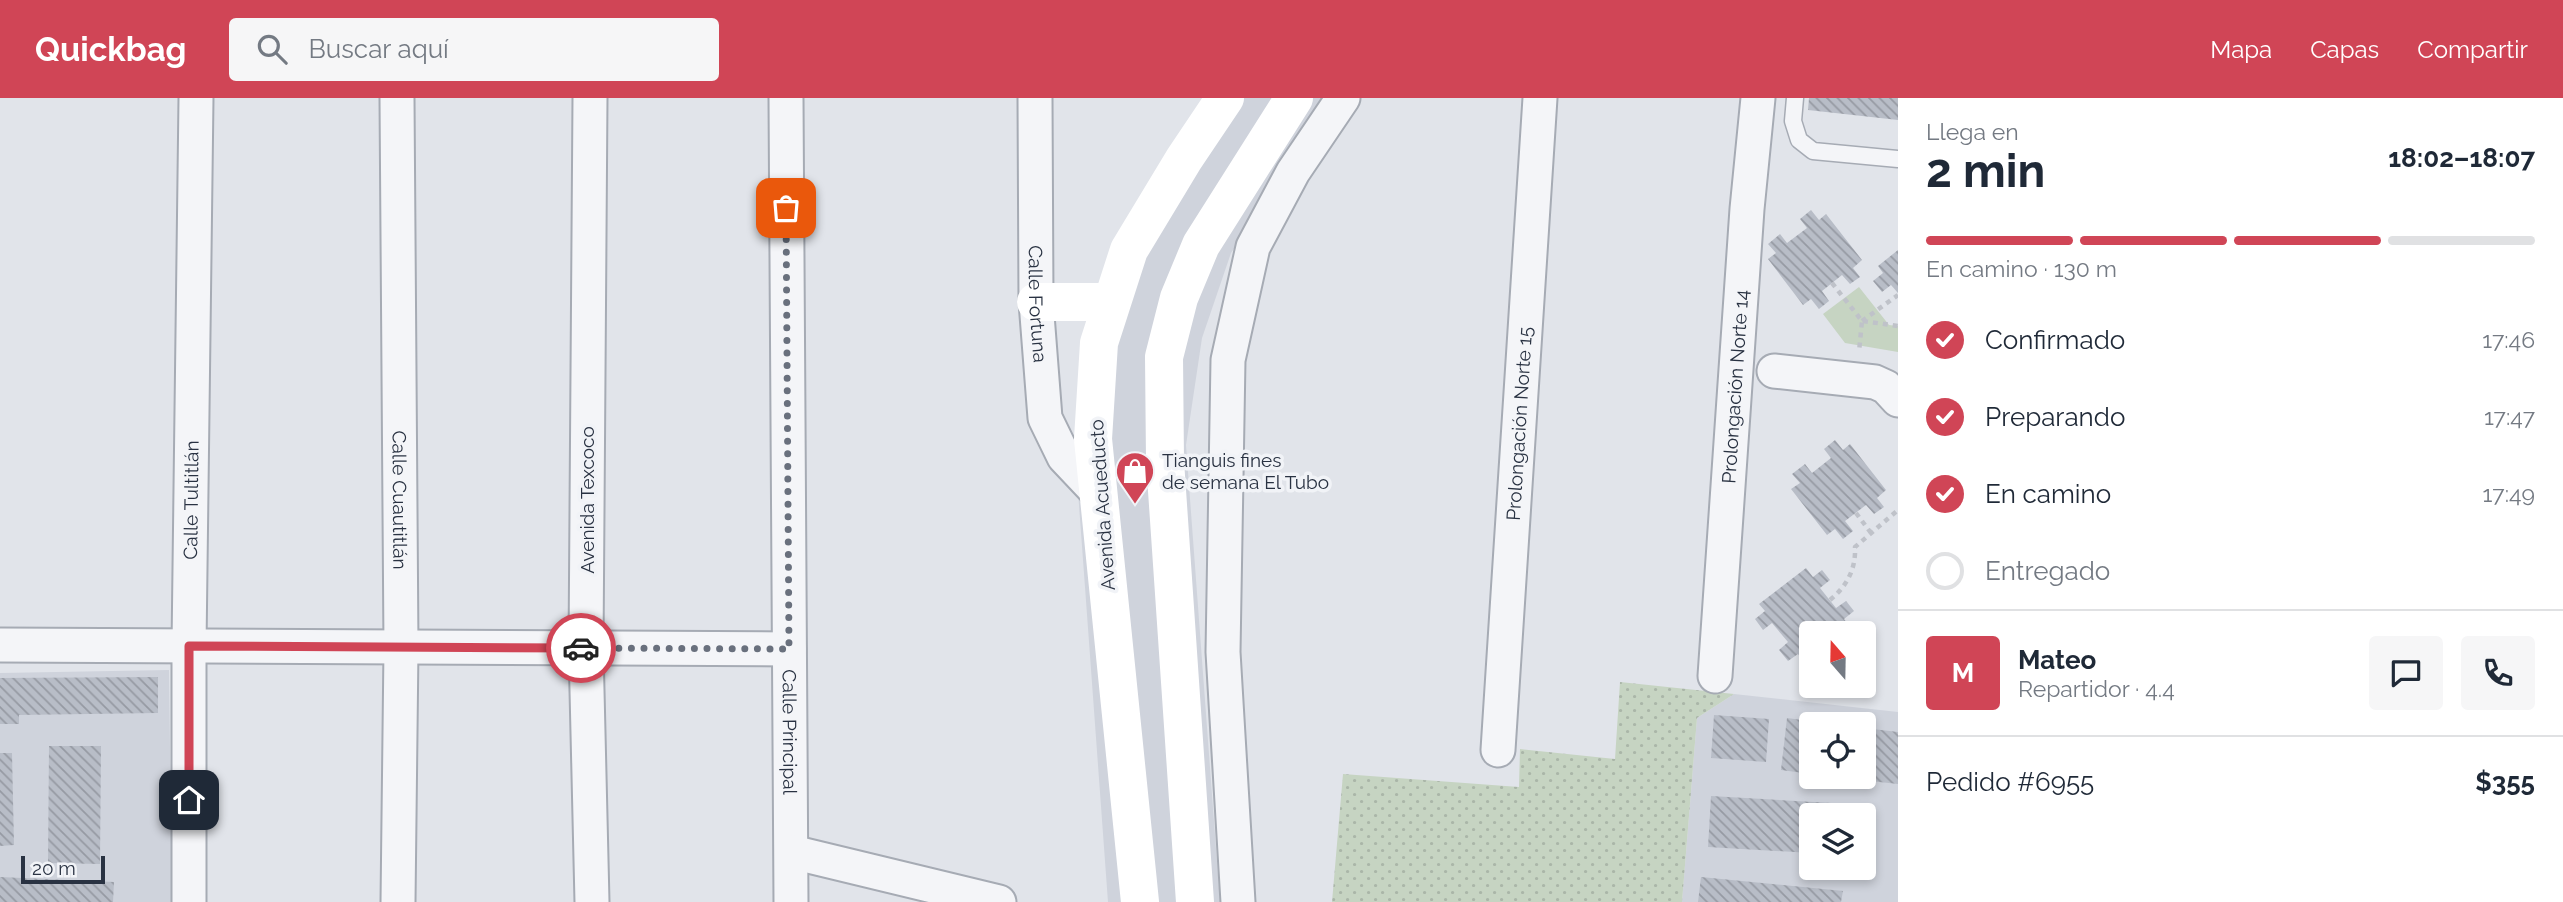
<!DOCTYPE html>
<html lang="es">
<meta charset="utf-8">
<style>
body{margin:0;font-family:Raleway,sans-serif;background:#f6f6f7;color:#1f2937;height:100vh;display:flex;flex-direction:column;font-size:26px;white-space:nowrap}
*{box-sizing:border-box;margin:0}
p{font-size:23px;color:#747a83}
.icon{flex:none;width:38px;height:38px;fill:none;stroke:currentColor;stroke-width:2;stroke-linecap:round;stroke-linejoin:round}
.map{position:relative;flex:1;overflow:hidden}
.side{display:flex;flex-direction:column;background:#fff;width:665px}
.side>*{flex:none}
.needle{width:46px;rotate:340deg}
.controls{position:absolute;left:1799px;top:523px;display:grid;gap:14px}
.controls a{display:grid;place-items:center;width:77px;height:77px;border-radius:7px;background:#fff;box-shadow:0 4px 10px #0003;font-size:35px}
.scale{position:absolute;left:21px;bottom:18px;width:84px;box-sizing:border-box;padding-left:7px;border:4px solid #293242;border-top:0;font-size:19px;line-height:24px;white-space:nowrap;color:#293242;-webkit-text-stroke:5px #f1f3f7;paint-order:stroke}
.pin{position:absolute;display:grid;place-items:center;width:60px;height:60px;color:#fff;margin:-30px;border-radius:14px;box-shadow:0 4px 10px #0006}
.courier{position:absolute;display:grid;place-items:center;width:70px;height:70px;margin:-35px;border:5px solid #d04556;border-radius:50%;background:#fff;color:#222;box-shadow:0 2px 9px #0007}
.overview em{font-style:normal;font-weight:700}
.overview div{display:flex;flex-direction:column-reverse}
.overview{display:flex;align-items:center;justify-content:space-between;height:119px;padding:0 28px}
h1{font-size:46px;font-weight:700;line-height:52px}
.bar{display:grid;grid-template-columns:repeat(4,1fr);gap:10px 7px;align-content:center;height:84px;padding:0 28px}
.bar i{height:9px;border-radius:5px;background:#e0e1e3}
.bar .current{background:#d04556}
.bar p{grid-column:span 4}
.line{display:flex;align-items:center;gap:18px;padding:0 28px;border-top:2px solid #e0e1e3}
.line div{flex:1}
.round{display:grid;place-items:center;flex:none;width:74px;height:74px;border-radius:7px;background:#f6f6f7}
ol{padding:0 28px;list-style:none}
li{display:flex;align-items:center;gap:21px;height:77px}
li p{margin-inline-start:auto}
li .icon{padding:7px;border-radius:50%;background:#d04556;color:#fff;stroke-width:4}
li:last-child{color:#747a83}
li i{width:38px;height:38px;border:4px solid #e0e1e3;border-radius:50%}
header{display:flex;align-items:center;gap:42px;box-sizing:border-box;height:98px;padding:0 35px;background:#d04556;color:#fff}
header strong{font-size:33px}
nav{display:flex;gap:38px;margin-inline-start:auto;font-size:24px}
.search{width:490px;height:63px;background:#f6f6f7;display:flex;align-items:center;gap:18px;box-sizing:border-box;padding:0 24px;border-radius:7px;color:#747a83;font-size:26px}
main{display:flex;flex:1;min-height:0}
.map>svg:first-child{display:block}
</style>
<header>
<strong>Quickbag</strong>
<div class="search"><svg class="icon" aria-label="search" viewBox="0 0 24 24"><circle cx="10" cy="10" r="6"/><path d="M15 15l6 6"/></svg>Buscar aquí</div>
<nav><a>Mapa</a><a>Capas</a><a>Compartir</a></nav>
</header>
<main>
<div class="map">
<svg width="1898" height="804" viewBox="0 0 1898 804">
<defs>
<pattern id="grass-dots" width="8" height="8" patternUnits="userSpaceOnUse" patternTransform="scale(1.75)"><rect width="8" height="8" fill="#c6d4c2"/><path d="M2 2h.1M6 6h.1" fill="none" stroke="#aab6a8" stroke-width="1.8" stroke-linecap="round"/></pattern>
<pattern id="building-back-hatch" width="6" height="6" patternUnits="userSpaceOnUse" patternTransform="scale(1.75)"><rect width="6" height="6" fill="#b8bdc7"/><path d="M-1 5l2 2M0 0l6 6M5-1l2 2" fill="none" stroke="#969aa3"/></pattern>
</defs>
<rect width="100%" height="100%" fill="#e1e4ea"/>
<!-- built -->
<path fill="#cfd3dc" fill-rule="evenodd" d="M 1215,0 L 1337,0 L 1231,155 L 1202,240 L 1186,347 L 1220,804 L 1108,804 L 1076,366 L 1130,138 Z
M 169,572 L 172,804 L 0,804 L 0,575 Z
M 1734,596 L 1898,614 L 1898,804 L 1682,804 L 1697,620 ZM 1811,626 L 1864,626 L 1864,679 L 1811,679 ZM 1811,718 L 1864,718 L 1864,770 L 1811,770 Z"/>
<!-- grass -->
<path fill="url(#grass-dots)" d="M 1620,584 L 1734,596 L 1697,620 L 1682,804 L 1332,804 L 1343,676 L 1519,689 L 1520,651 L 1615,661 Z"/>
<!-- park -->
<path fill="#c6d4c2" d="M 1859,189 L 1889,227 L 1898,228 L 1898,254 L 1845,245 L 1823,216 Z"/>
<!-- building -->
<path fill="url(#building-back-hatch)" d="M 1809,0 L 1898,0 L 1898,22 L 1808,12 Z
M 1811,112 L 1819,122 L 1826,116 L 1862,162 L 1853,170 L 1860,179 L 1850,186 L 1842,177 L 1822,193 L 1829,203 L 1819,211 L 1811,201 L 1803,207 L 1768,161 L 1776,155 L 1768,146 L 1780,136 L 1787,145 L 1807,130 L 1800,121 Z
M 1898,152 L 1898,195 L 1891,187 L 1882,194 L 1873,183 L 1883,175 L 1878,168 Z
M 1835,342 L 1843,352 L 1850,346 L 1886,392 L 1877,400 L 1884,409 L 1874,416 L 1866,407 L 1845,423 L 1853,433 L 1843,441 L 1835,431 L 1827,437 L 1791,391 L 1800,385 L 1792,376 L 1805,366 L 1812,375 L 1831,360 L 1824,351 Z
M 1806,470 L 1813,479 L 1822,472 L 1830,482 L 1820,490 L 1836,510 L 1846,503 L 1854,513 L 1844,521 L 1850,529 L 1841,536 L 1811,536 L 1811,559 L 1804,565 L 1798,556 L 1788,563 L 1779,552 L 1788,544 L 1772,525 L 1763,532 L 1755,521 L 1765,513 L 1759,506 Z
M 158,579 L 158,615 L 19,617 L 19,626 L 0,626 L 0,580 Z
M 1714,617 L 1769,621 L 1766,664 L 1711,660 Z
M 1787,620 L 1824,625 L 1811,626 L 1811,676 L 1781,672 Z
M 1864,630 L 1898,634 L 1898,686 L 1851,681 L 1864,679 Z
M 49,648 L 101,648 L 100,766 L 48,765 Z
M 0,655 L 12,655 L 14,747 L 0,748 Z
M 1711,698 L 1849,706 L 1849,718 L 1811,718 L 1811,755 L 1708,749 Z
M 0,779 L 114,784 L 113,804 L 0,804 Z
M 1701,779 L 1843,793 L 1841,804 L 1698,804 Z"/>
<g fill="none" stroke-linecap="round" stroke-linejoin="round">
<!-- lane casing -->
<g stroke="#a6abb4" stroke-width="19">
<path id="lane" d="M 1795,0 L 1793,23 L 1799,42 L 1813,53 L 1898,61"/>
</g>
<!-- street casing -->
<g stroke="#a6abb4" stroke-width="37">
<g id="street">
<path id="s1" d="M 397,0 L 401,550 L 398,804"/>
<path d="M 590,0 L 586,550 L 592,804"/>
<path id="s2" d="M 786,0 L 791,804"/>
<path id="s3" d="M 1035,0 L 1036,204 L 1045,320 L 1064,359 L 1098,395"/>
<path d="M 1774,273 L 1875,284 L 1886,289 L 1898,302"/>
<path d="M 0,547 L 789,551"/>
<path id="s4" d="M 1715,578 L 1747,111 L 1758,0"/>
<path id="s5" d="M 1498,652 L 1540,0"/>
<path d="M 792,754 L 999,804"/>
<path id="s6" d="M 189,804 L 189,548 L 196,0"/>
<path d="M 1238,804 L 1223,554 L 1228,262 L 1253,149 L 1293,74 L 1343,0"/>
</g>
</g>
<!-- path -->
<path stroke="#bfc2c9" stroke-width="4.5" stroke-dasharray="5 5" stroke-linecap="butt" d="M 1832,185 L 1862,223 L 1859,254
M 1862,223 L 1898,197
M 1863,223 L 1898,228
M 1856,415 L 1871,435
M 1830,502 C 1847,488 1856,471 1855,449 L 1898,412"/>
<!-- lane -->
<use href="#lane" stroke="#f4f5f8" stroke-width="16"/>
<!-- street -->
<use href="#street" stroke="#f4f5f8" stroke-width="33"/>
<!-- secondary -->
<path stroke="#fff" stroke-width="38" d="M 1036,204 L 1111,204
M 1140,804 L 1093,341 L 1099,245 L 1129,152 L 1184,61 L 1225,0
M 1195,804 L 1165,363 L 1164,259 L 1179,200 L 1201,147 L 1294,0"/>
</g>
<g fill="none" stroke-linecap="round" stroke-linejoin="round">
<!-- done -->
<path stroke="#69707d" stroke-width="7" stroke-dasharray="0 12.6" d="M 581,550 L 789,551 L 786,110"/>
<!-- route -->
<path stroke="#d04556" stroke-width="9" d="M 189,702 L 189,548 L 581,550"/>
</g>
<!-- icons -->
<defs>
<g id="shop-pin" transform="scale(2.0125)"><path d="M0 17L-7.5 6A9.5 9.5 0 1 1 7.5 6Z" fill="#d04556" stroke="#f1f3f7"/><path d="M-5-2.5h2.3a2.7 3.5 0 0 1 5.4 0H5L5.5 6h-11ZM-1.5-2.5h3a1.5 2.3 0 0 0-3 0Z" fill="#fff"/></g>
</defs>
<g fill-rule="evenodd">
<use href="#shop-pin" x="1135" y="373"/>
</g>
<g text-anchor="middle" stroke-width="7" stroke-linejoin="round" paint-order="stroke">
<!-- street labels -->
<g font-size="19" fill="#293242" stroke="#f1f3f7">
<text dy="7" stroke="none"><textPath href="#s3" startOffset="206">Calle Fortuna</textPath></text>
<text dy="7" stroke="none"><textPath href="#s4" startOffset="290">Prolongación Norte 14</textPath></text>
<text dy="7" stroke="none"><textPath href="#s5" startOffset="327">Prolongación Norte 15</textPath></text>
<text dy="7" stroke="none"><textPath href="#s6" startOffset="402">Calle Tultitlán</textPath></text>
<text dy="7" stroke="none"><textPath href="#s1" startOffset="402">Calle Cuautitlán</textPath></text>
<text transform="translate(587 402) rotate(-90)" y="7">Avenida Texcoco</text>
<text transform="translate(1102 407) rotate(-94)" y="7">Avenida Acueducto</text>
<text dy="7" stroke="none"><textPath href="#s2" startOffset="634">Calle Principal</textPath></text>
</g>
<!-- poi labels -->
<g font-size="19" fill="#293242" stroke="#f1f3f7" text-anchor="start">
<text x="1162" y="369">Tianguis fines<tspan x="1162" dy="22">de semana El Tubo</tspan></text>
</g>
</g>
</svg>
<div class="controls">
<a><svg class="needle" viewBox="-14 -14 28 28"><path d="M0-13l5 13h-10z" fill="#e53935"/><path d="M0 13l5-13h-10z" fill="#747a83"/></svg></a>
<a><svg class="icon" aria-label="locate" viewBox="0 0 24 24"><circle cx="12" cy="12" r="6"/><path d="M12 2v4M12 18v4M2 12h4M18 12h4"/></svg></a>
<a><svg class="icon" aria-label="layers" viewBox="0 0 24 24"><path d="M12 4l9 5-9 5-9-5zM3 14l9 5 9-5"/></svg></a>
</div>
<div class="scale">20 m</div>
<div class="pin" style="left:786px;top:110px;background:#ea580c"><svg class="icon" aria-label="bag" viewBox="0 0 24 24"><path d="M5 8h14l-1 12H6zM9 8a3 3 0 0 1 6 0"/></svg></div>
<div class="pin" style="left:189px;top:702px;background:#1f2937"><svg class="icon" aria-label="home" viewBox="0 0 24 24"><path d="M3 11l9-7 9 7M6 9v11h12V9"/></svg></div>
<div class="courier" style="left:581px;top:550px"><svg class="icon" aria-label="car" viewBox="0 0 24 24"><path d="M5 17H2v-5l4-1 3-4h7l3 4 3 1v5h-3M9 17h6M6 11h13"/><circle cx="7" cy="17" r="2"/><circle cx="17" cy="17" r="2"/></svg></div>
</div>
<section class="side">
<div class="overview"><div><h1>2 min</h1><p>Llega en</p></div><em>18:02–18:07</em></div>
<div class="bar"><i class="current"></i><i class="current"></i><i class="current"></i><i></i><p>En camino · 130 m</p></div>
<ol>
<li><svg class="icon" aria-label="check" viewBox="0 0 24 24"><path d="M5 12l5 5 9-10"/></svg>Confirmado<p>17:46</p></li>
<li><svg class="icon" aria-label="check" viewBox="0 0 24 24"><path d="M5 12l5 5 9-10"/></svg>Preparando<p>17:47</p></li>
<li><svg class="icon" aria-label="check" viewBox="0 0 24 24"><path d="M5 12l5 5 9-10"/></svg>En camino<p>17:49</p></li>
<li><i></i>Entregado</li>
</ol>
<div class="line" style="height:126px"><b class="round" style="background:#d04556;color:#fff">M</b><div><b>Mateo</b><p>Repartidor · 4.4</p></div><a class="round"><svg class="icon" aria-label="chat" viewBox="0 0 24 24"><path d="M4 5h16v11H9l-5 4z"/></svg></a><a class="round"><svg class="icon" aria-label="phone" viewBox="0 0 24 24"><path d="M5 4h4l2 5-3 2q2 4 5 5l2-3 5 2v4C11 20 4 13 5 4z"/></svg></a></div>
<div class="line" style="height:91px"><div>Pedido #6955</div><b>$355</b></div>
</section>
</main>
